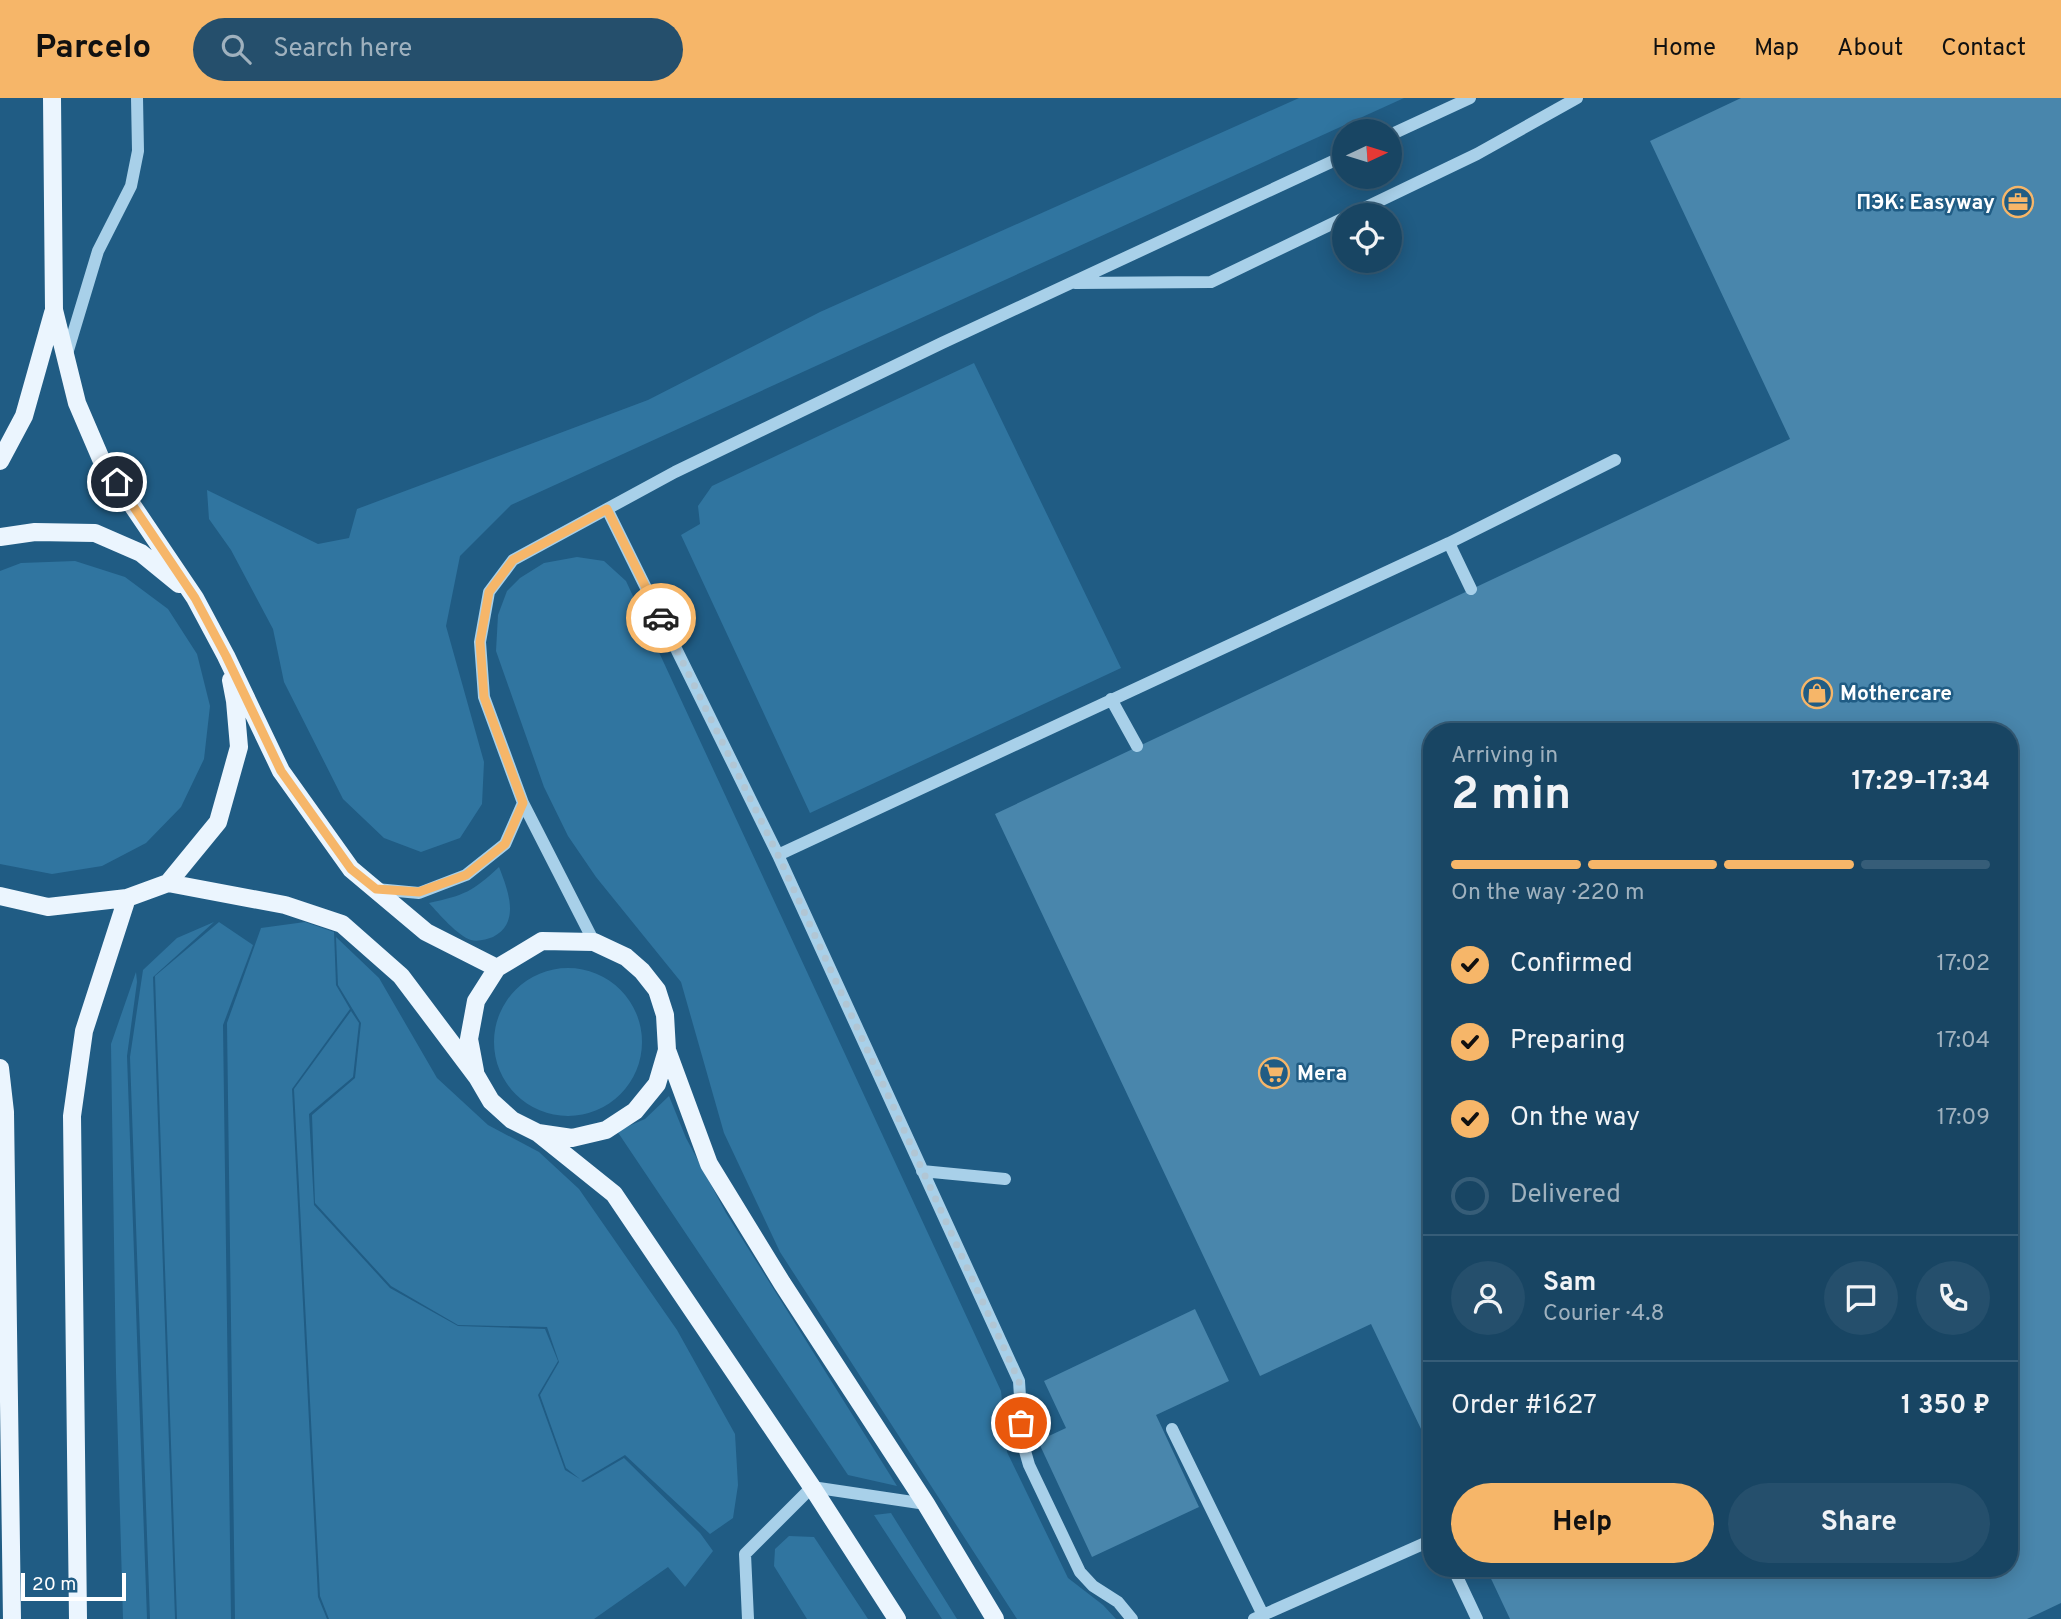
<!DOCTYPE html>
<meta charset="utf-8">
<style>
body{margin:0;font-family:Overpass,sans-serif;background:#254f6c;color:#f1f3f6;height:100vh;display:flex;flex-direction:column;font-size:26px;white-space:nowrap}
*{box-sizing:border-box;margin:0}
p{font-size:23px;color:#9fb1be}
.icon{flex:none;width:38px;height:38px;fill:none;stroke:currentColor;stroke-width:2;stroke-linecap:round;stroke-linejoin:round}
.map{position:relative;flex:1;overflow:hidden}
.sheet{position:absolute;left:1423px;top:625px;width:595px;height:854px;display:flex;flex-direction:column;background:#184563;border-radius:28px;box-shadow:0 4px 18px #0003,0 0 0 2px #365d78}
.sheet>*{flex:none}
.needle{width:46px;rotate:86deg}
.fabs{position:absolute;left:1332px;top:21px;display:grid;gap:14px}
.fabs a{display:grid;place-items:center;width:70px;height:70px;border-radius:50%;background:#184563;box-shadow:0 4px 18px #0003,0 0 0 2px #365d78;font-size:35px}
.scale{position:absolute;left:21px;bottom:18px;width:105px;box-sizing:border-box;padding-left:7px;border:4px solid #fff;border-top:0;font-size:19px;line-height:24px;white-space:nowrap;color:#fff;-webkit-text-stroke:5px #205c84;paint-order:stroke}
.pin{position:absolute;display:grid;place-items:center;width:60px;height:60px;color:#fff;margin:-30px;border:4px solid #fff;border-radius:50%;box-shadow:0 2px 7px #0007}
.courier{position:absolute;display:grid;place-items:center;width:70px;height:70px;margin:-35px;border:5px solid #f6b669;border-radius:50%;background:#fff;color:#222;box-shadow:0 2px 9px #0007}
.summary em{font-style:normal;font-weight:700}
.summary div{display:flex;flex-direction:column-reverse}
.summary{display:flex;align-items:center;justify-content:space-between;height:119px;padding:0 28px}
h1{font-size:46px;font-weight:700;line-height:52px}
.bar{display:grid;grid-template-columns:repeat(4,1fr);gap:10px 7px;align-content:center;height:84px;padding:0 28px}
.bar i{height:9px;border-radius:5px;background:#365d78}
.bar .active{background:#f6b669}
.bar p{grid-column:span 4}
.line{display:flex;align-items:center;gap:18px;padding:0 28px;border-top:2px solid #365d78}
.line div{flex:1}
.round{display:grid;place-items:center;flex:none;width:74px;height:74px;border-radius:37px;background:#254f6c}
ol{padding:0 28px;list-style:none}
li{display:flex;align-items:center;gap:21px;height:77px}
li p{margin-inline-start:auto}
li .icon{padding:7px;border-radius:50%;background:#f6b669;color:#111;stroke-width:4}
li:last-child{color:#9fb1be}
li i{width:38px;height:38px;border:4px solid #365d78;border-radius:50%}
.primary-button{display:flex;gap:14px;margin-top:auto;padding:14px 28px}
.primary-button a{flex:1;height:80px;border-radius:42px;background:#f6b669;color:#111;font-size:28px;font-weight:700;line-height:80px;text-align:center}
.primary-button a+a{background:#254f6c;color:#f1f3f6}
header{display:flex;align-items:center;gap:42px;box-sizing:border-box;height:98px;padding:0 35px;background:#f6b669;color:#111}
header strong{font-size:33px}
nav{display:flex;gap:38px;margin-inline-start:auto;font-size:24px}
.search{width:490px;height:63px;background:#254f6c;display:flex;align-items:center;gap:18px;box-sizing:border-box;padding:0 24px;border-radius:38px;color:#9fb1be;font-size:26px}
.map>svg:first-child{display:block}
</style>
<header>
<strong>Parcelo</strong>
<div class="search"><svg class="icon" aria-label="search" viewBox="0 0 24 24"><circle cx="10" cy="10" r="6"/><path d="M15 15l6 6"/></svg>Search here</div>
<nav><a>Home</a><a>Map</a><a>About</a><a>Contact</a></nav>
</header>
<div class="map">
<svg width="2061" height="1521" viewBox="0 0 2061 1521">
<rect width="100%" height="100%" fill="#205c84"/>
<!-- green -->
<path fill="#3075a0" d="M 1299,0 L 1404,0 L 511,407 L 460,458 L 446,528 L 484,664 L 482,706 L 460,740 L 421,754 L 384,740 L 343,701 L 284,584 L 273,531 L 231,452 L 209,421 L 207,392 L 318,446 L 349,440 L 357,411 L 648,302 L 820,214 Z
M 974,265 L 1121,570 L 810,715 L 681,437 L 700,426 L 698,408 L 712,388 Z
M 577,459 L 604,463 L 626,483 L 1001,1293 L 1007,1354 L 1068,1480 L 1103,1507 L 1116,1521 L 1017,1521 L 780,1154 L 724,1035 L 681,884 L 596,779 L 568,738 L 544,689 L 496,553 L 498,517 L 507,493 L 520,480 L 544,465 Z
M 75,463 L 125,479 L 168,511 L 197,556 L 210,608 L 204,661 L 181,709 L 146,745 L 102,768 L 52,776 L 0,766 L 0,473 L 21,465 Z
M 499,769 C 508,792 521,825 493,839 C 487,841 478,844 471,842 C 458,838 439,816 429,805 C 465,797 472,794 499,769 Z
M 214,824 L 153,879 L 175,1521 L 150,1521 L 130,959 L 143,872 L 177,840 Z
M 219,824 L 253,847 L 223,927 L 231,1521 L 177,1521 L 155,878 Z
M 305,824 L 334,834 L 336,887 L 350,911 L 292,991 L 318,1499 L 327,1521 L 235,1521 L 227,925 L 261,830 Z
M 336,839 L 379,880 L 437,980 L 488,1027 L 539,1054 L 579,1091 L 677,1232 L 735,1336 L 738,1387 L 733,1420 L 710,1436 L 625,1357 L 581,1383 L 583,1384 L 624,1360 L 700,1435 L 713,1453 L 685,1489 L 668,1469 L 594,1521 L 329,1521 L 320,1498 L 294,991 L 351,913 L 359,925 L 353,979 L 309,1016 L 314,1107 L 390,1190 L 458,1228 L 545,1231 L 558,1263 L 538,1297 L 565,1372 L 580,1381 L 566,1370 L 540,1297 L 559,1264 L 547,1229 L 458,1227 L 391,1188 L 315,1105 L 312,1017 L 355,980 L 361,925 L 338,887 Z
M494 944a74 74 0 1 1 148 0a74 74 0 1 1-148 0Z
M 136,874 L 137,884 L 127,958 L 147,1521 L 123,1521 L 116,1275 L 111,946 Z
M 669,998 L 686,1040 L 726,1115 L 897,1388 L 848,1377 L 617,1033 L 645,1021 Z
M 891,1415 L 957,1521 L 942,1521 L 874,1417 Z
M 789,1438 L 814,1439 L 868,1521 L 807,1521 L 774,1468 L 775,1451 Z"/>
<!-- building -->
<path fill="#4986ac" d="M 1741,0 L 2061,0 L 2061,1505 L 2027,1521 L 1510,1521 L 1486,1470 L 2009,1470 L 2009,634 L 1432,634 L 1432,1354 L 1371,1226 L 1260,1278 L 995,716 L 1790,341 L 1650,43 Z
M 1195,1211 L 1229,1283 L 1156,1317 L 1199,1409 L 1092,1459 L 1038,1343 L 1066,1330 L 1044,1283 Z"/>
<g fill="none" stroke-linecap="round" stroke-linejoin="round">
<!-- minor -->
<path stroke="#a8d0e9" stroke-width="12" d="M 1390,37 L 1470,0
M 1350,117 L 1477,56 L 1577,0
M 1075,185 L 1211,184 L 1344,120
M 66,259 L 98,153 L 131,88 L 138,53 L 137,0
M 607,411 L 778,757 L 1449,445 L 1471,491
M 1449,445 L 1615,362
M 1111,601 L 1137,648
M 778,757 L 1019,1283 L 1023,1346 L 1029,1367 L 1080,1474 L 1093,1488 L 1118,1504 L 1132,1521
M 376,791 L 419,795 L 466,777 L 505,746 L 523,705
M 594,844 L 523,705 L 484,599 L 480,544 L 489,494 L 513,462 L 675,374 L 942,245 L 1344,58
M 922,1073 L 1005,1081
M 1172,1331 L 1263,1517
M 1453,1470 L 1477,1521
M 748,1521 L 745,1456 L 812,1389 L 926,1406
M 1254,1521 L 1432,1442"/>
<!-- major -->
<path stroke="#ebf5fe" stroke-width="18" d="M 52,0 L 54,212 L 77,305 L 101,361 L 195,500 L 226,558 L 281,673 L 351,771 L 426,834 L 497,870
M 0,363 L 24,318 L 53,215
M 0,439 L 35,434 L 95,435 L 141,455 L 179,486
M 168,785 L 285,807 L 342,826 L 401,878 L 477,979 L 491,1003 L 512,1022 L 538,1035 L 614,1096 L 812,1389 L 897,1521
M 0,798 L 48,809 L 127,800 L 168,785 L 218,724 L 239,649 L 235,603 L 231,582
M 0,970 L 5,1014 L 12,1521
M 475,973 L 469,941 L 476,903 L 497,870 L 542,843 L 594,844 L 626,859 L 642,873 L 657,892 L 665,917 L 667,952 L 709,1066 L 782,1185 L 926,1406 L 995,1521
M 538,1035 L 572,1040 L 606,1032 L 635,1013 L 657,986 L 667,952
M 78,1521 L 72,1018 L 84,933 L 127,800"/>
</g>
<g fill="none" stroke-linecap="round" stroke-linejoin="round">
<!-- done -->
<path stroke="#b1c6d4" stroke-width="7" stroke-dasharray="0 12.6" d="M 661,520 L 778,757 L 1019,1283 L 1021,1325"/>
<!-- route -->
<path stroke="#f6b669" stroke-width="9" d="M 117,384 L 195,500 L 226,558 L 281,673 L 351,771 L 376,791 L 419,794 L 466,777 L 505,746 L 523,705 L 484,599 L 480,544 L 489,494 L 513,462 L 607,411 L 661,520"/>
</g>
<!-- icons -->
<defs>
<g id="office-ring" transform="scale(1.575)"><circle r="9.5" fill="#205c84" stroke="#f6b669" stroke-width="1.5"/><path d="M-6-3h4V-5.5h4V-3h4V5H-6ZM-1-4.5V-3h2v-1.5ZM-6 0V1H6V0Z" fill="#f6b669"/></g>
<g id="shop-ring" transform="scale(1.575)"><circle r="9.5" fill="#205c84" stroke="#f6b669" stroke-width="1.5"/><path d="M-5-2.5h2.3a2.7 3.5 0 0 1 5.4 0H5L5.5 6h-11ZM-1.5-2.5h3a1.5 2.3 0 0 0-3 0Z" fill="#f6b669"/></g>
<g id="supermarket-ring" transform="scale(1.575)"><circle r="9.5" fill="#205c84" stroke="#f6b669" stroke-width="1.5"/><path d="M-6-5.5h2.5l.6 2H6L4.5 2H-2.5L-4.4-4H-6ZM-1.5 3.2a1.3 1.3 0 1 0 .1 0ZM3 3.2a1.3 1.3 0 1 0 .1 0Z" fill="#f6b669"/></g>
</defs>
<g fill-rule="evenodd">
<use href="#office-ring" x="2018" y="104"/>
<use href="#shop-ring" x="1817" y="595"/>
<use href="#supermarket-ring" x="1274" y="975"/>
</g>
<g text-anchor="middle" stroke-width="5" stroke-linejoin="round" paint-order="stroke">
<!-- poi labels -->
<g font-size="21" font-weight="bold" fill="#fff" stroke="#205c84" text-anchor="start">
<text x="1995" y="111" text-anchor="end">ПЭК: Easyway</text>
<text x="1840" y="602">Mothercare</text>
<text x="1297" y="982">Мега</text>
</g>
</g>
</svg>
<div class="fabs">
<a><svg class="needle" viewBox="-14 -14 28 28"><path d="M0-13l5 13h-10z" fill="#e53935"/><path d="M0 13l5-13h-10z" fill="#9fb1be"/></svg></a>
<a><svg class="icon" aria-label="locate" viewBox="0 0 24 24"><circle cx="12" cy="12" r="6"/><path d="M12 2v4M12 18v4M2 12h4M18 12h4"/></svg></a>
</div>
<div class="scale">20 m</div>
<div class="pin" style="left:1021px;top:1325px;background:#ea580c"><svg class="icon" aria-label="bag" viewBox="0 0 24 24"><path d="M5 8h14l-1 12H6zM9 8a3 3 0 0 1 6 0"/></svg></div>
<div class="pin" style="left:117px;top:384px;background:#1f2937"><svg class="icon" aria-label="home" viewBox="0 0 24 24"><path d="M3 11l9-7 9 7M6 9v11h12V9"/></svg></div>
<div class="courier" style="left:661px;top:520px"><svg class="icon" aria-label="car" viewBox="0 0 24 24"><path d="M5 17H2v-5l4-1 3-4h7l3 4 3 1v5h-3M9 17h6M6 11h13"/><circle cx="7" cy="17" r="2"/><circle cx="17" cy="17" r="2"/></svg></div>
<section class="sheet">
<div class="summary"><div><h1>2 min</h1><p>Arriving in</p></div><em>17:29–17:34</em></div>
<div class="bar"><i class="active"></i><i class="active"></i><i class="active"></i><i></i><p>On the way · 220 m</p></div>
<ol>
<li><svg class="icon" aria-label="check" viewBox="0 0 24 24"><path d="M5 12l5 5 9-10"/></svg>Confirmed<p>17:02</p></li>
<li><svg class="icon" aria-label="check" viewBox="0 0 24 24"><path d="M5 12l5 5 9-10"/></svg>Preparing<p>17:04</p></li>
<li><svg class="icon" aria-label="check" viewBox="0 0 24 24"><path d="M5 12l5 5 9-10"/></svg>On the way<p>17:09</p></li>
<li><i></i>Delivered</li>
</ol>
<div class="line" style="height:126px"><a class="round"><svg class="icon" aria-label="person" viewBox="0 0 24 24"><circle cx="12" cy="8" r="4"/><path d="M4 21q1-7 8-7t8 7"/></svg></a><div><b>Sam</b><p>Courier · 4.8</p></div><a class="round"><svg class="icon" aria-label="chat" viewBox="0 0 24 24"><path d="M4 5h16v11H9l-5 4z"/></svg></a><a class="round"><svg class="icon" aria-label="phone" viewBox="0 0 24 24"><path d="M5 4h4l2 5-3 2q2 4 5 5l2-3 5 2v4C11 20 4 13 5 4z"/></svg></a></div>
<div class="line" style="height:91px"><div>Order #1627</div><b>1 350 ₽</b></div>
<div class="primary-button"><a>Help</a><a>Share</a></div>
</section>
</div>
